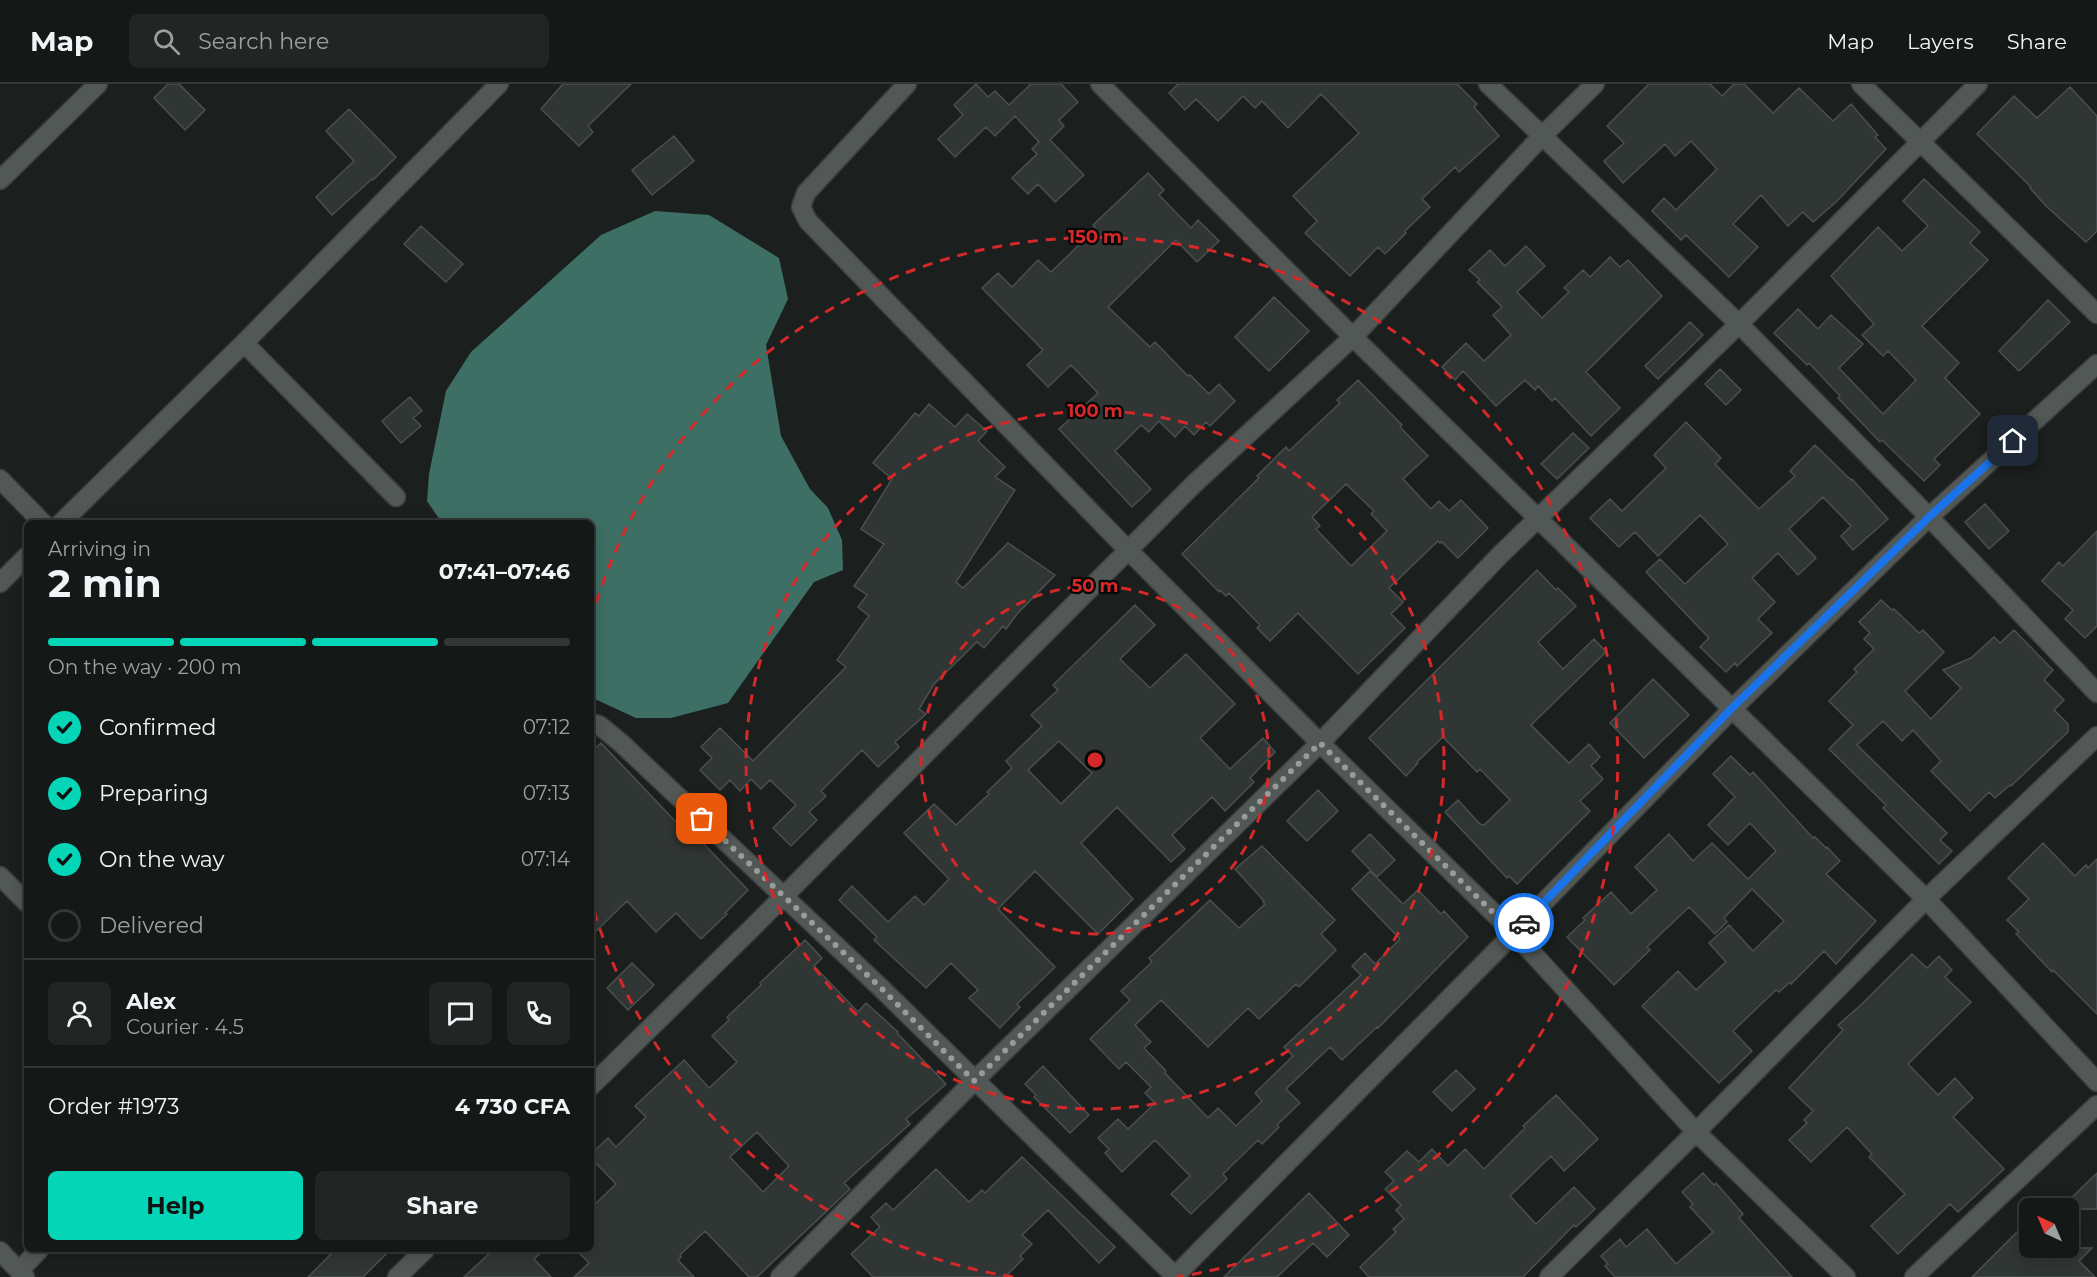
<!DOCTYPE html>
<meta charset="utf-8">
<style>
body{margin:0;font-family:Montserrat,sans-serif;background:#212523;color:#f1f3f6;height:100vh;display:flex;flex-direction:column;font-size:22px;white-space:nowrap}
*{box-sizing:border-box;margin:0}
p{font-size:20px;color:#9da0a1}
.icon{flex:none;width:33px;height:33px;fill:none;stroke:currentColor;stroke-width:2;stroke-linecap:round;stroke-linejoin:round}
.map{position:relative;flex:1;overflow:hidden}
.panel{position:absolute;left:24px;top:436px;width:570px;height:732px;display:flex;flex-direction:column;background:#141816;border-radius:9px;box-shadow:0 3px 15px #0003,0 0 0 2px #333735}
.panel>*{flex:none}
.needle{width:39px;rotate:316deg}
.tools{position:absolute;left:2019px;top:1114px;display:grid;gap:12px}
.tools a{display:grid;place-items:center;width:60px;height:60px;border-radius:9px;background:#141816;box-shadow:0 3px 15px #0003,0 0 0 2px #333735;font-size:30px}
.pin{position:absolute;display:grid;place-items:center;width:51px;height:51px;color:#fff;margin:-26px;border-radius:12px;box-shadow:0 3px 9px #0006}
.courier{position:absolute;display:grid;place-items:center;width:60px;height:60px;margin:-30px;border:4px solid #1a73e8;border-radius:50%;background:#fff;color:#222;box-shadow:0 2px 8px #0007}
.head em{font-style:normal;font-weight:700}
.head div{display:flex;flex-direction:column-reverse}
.head{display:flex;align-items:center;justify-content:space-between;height:102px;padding:0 24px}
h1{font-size:39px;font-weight:700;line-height:45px}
.bar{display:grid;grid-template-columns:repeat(4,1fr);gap:9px 6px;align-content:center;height:72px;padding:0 24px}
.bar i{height:8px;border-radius:4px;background:#333735}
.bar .active{background:#04d5b6}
.bar p{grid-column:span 4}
.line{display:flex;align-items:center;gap:15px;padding:0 24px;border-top:2px solid #333735}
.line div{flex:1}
.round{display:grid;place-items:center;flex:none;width:63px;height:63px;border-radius:9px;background:#212523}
ol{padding:0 24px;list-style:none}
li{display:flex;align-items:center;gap:18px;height:66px}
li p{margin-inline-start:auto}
li .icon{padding:6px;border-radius:50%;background:#04d5b6;color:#111;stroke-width:4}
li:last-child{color:#9da0a1}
li i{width:33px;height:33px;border:3px solid #333735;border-radius:50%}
.primary-button{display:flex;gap:12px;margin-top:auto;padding:12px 24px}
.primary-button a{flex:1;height:69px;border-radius:9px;background:#04d5b6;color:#111;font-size:24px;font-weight:700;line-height:69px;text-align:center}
.primary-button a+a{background:#212523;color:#f1f3f6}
header{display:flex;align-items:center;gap:36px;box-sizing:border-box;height:84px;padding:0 30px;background:#141816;border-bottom:2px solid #333735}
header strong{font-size:28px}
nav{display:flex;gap:33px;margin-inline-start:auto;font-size:21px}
.search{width:420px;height:54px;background:#212523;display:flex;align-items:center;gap:15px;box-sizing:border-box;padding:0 21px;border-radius:9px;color:#9da0a1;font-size:22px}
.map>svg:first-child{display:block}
</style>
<header>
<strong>Map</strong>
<div class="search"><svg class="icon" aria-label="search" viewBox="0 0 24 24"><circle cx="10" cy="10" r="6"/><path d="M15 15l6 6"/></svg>Search here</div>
<nav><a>Map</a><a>Layers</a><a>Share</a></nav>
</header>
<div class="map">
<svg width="2097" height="1193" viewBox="0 0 2097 1193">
<rect width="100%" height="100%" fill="#1b201e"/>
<!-- water -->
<path fill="#3e6f64" d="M 655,127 L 709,131 L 779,174 L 788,215 L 766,261 L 781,352 L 810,405 L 828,424 L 842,456 L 843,486 L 814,498 L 728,619 L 671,634 L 636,634 L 597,616 L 591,615 L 591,440 L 442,439 L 427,417 L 429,390 L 446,307 L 471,268 L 601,151 Z"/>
<!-- building -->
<path fill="#303634" stroke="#4a504f" stroke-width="1.5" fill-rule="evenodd" d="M 168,0 L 179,0 L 205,26 L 185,46 L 154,14 Z
M 563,0 L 631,0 L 588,42 L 593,48 L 579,62 L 541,25 Z
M 976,0 L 988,13 L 995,7 L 1009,21 L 1031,0 L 1061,0 L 1078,18 L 1059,36 L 1064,42 L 1050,56 L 1084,91 L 1055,118 L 1038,100 L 1028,110 L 1012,94 L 1037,70 L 1032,65 L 1039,58 L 1015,32 L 995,52 L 986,43 L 955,73 L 938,55 L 963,31 L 954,21 Z
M 1178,0 L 1457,0 L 1477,20 L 1474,23 L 1499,52 L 1459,88 L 1455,83 L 1422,115 L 1430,123 L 1405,147 L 1406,149 L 1385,170 L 1378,163 L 1350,192 L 1305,149 L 1317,137 L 1293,112 L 1359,49 L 1321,10 L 1288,44 L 1262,17 L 1255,24 L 1243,12 L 1218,37 L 1196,15 L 1185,26 L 1169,9 Z
M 1649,0 L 1710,0 L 1722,12 L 1734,0 L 1744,0 L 1773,29 L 1799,4 L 1833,37 L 1851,20 L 1878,51 L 1875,53 L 1886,65 L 1836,118 L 1813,138 L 1803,128 L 1788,142 L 1761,111 L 1733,140 L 1758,163 L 1729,193 L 1686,151 L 1681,156 L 1652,127 L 1664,114 L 1676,126 L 1717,85 L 1691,57 L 1675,72 L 1665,60 L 1623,99 L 1604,77 L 1624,59 L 1607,42 Z
M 2070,3 L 2097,32 L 2097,147 L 2086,158 L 2046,122 L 2030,104 L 2031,103 L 1977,50 L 2014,12 L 2037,34 Z
M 349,25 L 396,73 L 373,96 L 372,95 L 332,131 L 316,113 L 354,77 L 326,47 Z
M 674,52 L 694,77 L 652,111 L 632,86 Z
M 1148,89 L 1164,106 L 1159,111 L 1191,144 L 1198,136 L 1219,157 L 1197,178 L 1176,156 L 1108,223 L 1150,263 L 1155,258 L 1188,292 L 1190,291 L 1209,310 L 1219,300 L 1235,317 L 1210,342 L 1206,338 L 1194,351 L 1185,342 L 1175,353 L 1159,337 L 1149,348 L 1141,341 L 1115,367 L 1151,405 L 1132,423 L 1059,345 L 1098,309 L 1071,281 L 1048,303 L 1027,281 L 1043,266 L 982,204 L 998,189 L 1012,203 L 1038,176 L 1051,188 L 1083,157 L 1082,155 L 1095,143 L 1093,141 Z
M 1924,95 L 1980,148 L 1970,159 L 1988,176 L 1922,242 L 1959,279 L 1945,294 L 1980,330 L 1934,375 L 1940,381 L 1924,397 L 1882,356 L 1880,358 L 1838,314 L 1840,312 L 1809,279 L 1807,281 L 1774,249 L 1798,225 L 1818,245 L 1831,231 L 1863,260 L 1839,284 L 1883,330 L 1916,296 L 1888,267 L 1883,272 L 1862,251 L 1874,240 L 1831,192 L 1878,143 L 1902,167 L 1928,142 L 1903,117 Z
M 421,142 L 463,180 L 446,198 L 404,160 Z
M 1526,162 L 1545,182 L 1517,208 L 1542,234 L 1569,208 L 1564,204 L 1583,186 L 1590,193 L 1610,173 L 1620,183 L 1628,176 L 1662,212 L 1586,288 L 1620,324 L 1591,352 L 1555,314 L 1552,317 L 1538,302 L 1535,306 L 1525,296 L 1496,322 L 1463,287 L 1455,296 L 1442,283 L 1466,259 L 1484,277 L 1511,251 L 1493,231 L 1502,223 L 1477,198 L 1480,196 L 1469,186 L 1490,166 L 1505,182 Z
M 1274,213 L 1309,247 L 1269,287 L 1235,253 Z
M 2048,216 L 2070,238 L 2019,287 L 1999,267 Z
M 1690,238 L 1703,251 L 1658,295 L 1645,282 Z
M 1720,285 L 1741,306 L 1726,321 L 1705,300 Z
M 1358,296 L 1402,341 L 1400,343 L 1428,372 L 1403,395 L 1431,425 L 1439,417 L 1449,427 L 1461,416 L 1488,444 L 1458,474 L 1442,458 L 1440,459 L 1438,457 L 1389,504 L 1403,518 L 1391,530 L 1405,544 L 1358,590 L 1298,529 L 1270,557 L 1257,544 L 1260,541 L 1229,509 L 1226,512 L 1220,506 L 1219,508 L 1182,470 L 1259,394 L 1257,392 L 1286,363 L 1289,367 L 1340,319 L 1337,316 ZM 1346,400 L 1374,427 L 1371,430 L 1387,447 L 1351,482 L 1316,445 L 1320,442 L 1312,433 Z
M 410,313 L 422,327 L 413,334 L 421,342 L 401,359 L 382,337 Z
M 929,320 L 955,343 L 967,330 L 987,347 L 978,357 L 1005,383 L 995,393 L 1015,406 L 956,498 L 963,504 L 1008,459 L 1055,491 L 1017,530 L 1006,545 L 1003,542 L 984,564 L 977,558 L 934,600 L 919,625 L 926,630 L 895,658 L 899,663 L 878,683 L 862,666 L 821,707 L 826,712 L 809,728 L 817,736 L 791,762 L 773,744 L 796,721 L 770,696 L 761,705 L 751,695 L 740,707 L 730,696 L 720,706 L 700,686 L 712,674 L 701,663 L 720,644 L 753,677 L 846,583 L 837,576 L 869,532 L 858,523 L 867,511 L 854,502 L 884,460 L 861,445 L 892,395 L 873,379 L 915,329 L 919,332 Z
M 1686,338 L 1721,374 L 1715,380 L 1759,425 L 1795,392 L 1790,387 L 1815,361 L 1851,396 L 1852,395 L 1888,435 L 1853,466 L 1841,452 L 1851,442 L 1823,413 L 1789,445 L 1816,474 L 1798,491 L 1778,469 L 1752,494 L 1775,518 L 1758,535 L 1772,549 L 1737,582 L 1735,579 L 1726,588 L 1700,563 L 1709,554 L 1646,488 L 1660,475 L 1685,500 L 1728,460 L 1700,431 L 1658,472 L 1635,448 L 1619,463 L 1590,434 L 1610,415 L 1622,427 L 1666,384 L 1654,371 Z
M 1573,349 L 1589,364 L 1557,395 L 1541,380 Z
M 1985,420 L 2009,447 L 1989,465 L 1965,438 Z
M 2097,447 L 2097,542 L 2085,554 L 2065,535 L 2073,526 L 2042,497 L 2059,478 L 2063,482 Z
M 1537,486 L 1556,506 L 1558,504 L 1576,522 L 1538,558 L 1563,585 L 1594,555 L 1606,568 L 1531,641 L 1569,679 L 1589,660 L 1600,673 L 1591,682 L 1603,695 L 1580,717 L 1590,727 L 1517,800 L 1509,792 L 1507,794 L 1445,728 L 1458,716 L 1480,740 L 1484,741 L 1510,716 L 1480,685 L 1477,688 L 1443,653 L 1417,678 L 1418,679 L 1406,692 L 1369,654 Z
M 1881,516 L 1892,526 L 1894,525 L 1919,549 L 1923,546 L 1944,568 L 1905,607 L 1931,635 L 1961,604 L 1943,586 L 1971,574 L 1994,553 L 2000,559 L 2014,546 L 2053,586 L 2044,596 L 2064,616 L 2054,626 L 2068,640 L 2068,648 L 2011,702 L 2010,701 L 1995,714 L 1989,708 L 1970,727 L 1931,687 L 1941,677 L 1913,646 L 1902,657 L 1883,637 L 1857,661 L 1947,749 L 1940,756 L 1952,767 L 1939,780 L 1883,724 L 1886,721 L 1829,665 L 1853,641 L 1829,617 L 1857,588 L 1854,585 L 1874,565 L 1864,555 L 1870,549 L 1859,538 Z
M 1135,521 L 1155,541 L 1120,575 L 1150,604 L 1186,570 L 1235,620 L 1200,654 L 1230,685 L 1263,654 L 1275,668 L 1250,694 L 1254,698 L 1225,727 L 1212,713 L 1172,751 L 1185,765 L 1171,778 L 1117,723 L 1081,759 L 1133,815 L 1098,850 L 1035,787 L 998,825 L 1055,883 L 1017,920 L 1020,923 L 1000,944 L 969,914 L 978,906 L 951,879 L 926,904 L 874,856 L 877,853 L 839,816 L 852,802 L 888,838 L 915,812 L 924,821 L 949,795 L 904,749 L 934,720 L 956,741 L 989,710 L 987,708 L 1012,684 L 1006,677 L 1042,642 L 1031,631 L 1058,606 L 1053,601 ZM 1059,657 L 1092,689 L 1061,720 L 1028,686 Z
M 1653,595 L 1689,631 L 1644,674 L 1610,639 Z
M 601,659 L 677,739 L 683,733 L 702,754 L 700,756 L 748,806 L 725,829 L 727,830 L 701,855 L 676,829 L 656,848 L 627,817 L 591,852 L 591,668 Z
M 1731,672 L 1750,691 L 1753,688 L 1813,754 L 1815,753 L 1826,764 L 1827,763 L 1840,777 L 1826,790 L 1876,837 L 1836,880 L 1824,867 L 1791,900 L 1790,898 L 1779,908 L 1776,906 L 1733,947 L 1752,967 L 1719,999 L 1642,922 L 1678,887 L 1696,906 L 1726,878 L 1709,859 L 1729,841 L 1753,867 L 1784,837 L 1752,805 L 1724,834 L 1727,838 L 1715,850 L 1689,823 L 1647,863 L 1650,866 L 1614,901 L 1567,853 L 1585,836 L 1583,834 L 1611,808 L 1631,830 L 1657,806 L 1635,783 L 1669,750 L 1693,777 L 1712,759 L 1748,795 L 1776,767 L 1750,739 L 1728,761 L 1708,741 L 1735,713 L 1713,690 Z
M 1318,706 L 1338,727 L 1307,757 L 1287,737 Z
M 1370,750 L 1395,776 L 1377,793 L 1352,767 Z
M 2043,759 L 2075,792 L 2086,781 L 2088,784 L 2097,775 L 2097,930 L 2053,886 L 2052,888 L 2016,850 L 2019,848 L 2007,836 L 2029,815 L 2008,794 Z
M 1262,762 L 1335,836 L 1321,850 L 1336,866 L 1299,903 L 1296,900 L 1259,935 L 1248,924 L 1208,963 L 1161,916 L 1135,941 L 1151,958 L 1144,964 L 1166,987 L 1165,989 L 1208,1034 L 1218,1024 L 1236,1042 L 1262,1017 L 1255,1009 L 1293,972 L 1284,963 L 1361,891 L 1352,882 L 1365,869 L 1375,880 L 1400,855 L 1352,805 L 1370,787 L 1403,820 L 1418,806 L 1441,830 L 1444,827 L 1468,853 L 1378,944 L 1377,943 L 1342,976 L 1330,963 L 1286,1005 L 1300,1019 L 1277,1041 L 1279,1043 L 1262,1060 L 1258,1056 L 1223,1090 L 1227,1095 L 1191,1130 L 1171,1110 L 1190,1092 L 1155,1056 L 1122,1088 L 1105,1069 L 1109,1065 L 1098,1054 L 1118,1035 L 1128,1045 L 1155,1019 L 1145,1009 L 1151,1003 L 1126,978 L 1119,985 L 1090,955 L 1130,916 L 1121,907 L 1152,878 L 1149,874 L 1210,816 L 1239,844 L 1265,820 L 1263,818 L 1264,817 L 1235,785 Z
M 805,856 L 822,874 L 814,882 L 858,928 L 866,919 L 898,948 L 897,949 L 946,1000 L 906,1035 L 910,1040 L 844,1099 L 850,1105 L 757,1193 L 749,1193 L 705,1147 L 680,1171 L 681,1173 L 678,1176 L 694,1193 L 574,1193 L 589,1179 L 576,1166 L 591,1166 L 591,1124 L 616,1100 L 591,1074 L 591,1070 L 608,1054 L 616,1063 L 646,1033 L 635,1022 L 684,976 L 709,1004 L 737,978 L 712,952 L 729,936 L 727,933 L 761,901 L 760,899 ZM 757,1048 L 789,1082 L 763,1108 L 730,1073 Z
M 1912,870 L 1927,884 L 1939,872 L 1952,886 L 1945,893 L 1971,918 L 1908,980 L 1938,1011 L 1955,994 L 1973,1014 L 1953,1033 L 2004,1085 L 1958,1128 L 1950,1120 L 1898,1170 L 1871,1142 L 1905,1110 L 1869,1073 L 1872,1070 L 1847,1043 L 1811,1078 L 1789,1056 L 1807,1039 L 1804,1036 L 1813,1027 L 1789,1004 L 1843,946 L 1838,941 L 1863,919 Z
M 632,879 L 654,901 L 628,926 L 607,904 Z
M 1043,982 L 1089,1031 L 1070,1049 L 1034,1013 L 1036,1011 L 1025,1000 Z
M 1456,986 L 1475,1005 L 1452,1027 L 1433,1008 Z
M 1556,1011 L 1598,1055 L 1564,1087 L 1551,1072 L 1510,1112 L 1536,1140 L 1574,1103 L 1595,1125 L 1576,1143 L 1574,1141 L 1523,1193 L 1369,1193 L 1360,1183 L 1396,1148 L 1393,1145 L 1404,1135 L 1396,1126 L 1401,1121 L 1385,1105 L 1394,1097 L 1385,1088 L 1407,1067 L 1419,1078 L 1432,1065 L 1448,1082 L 1465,1065 L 1484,1085 L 1525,1044 L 1523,1042 Z
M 1022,1073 L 1115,1163 L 1099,1179 L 1048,1126 L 1022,1151 L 1032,1160 L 1020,1172 L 1023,1175 L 1005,1193 L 873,1193 L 851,1170 L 880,1143 L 871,1133 L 886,1119 L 893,1126 L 936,1085 L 969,1118 L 982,1106 L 985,1109 Z
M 1703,1089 L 1714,1101 L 1716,1099 L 1743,1130 L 1739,1134 L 1792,1193 L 1615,1193 L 1605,1182 L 1608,1180 L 1601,1172 L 1620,1155 L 1626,1163 L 1647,1145 L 1676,1180 L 1713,1148 L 1690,1123 L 1693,1120 L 1682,1108 Z
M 2097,1089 L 2097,1125 L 2060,1125 Z
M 1309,1109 L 1349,1151 L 1327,1173 L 1313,1159 L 1277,1193 L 1224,1193 Z
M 2030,1135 L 2030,1164 L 2092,1164 L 2079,1177 L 2095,1193 L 1972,1193 Z
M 335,1166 L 390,1166 L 363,1193 L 308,1193 Z
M 493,1166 L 544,1166 L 534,1175 L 551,1193 L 464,1193 Z"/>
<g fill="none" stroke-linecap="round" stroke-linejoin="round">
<!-- minor casing -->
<g stroke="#393d3b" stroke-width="21">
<path id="minor" d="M 907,0 L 806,109 L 801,123 L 808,137 L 1128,466 L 1320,659 L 1514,849 L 1696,1048 L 1846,1193
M 1100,0 L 1353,253 L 1926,815 L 2097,998
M 1488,0 L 1739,240 L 1929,433 L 2097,609
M 1861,0 L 2097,230
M 0,96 L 98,0
M 244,259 L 396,413
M 0,395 L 44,440
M 60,440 L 244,259 L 499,0
M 0,499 L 27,472
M 591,639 L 599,641 L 620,658 L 881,904 L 1175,1192
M 0,792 L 27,819
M 591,1002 L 752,844 L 1194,400 L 1353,253 L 1542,52 L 1595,0
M 0,1167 L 25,1193
M 19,1187 L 39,1166
M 397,1193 L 425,1166
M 780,1193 L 974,997 L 1320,659 L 1500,471 L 1739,240 L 1978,0
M 1174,1193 L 1514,849 L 1732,625 L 1929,433 L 2097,280
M 1549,1193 L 1696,1048 L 1926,815 L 2097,652
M 1914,1193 L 2097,1021"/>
</g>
<!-- minor -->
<use href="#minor" stroke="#525856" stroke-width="18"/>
</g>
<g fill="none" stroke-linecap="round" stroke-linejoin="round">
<!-- done -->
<path stroke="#989c9a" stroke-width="6" stroke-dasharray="0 10.8" d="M 702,735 L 881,904 L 974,997 L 1320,659 L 1514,849 L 1524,839"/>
<!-- route -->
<path stroke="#1a73e8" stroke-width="8" d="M 1524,839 L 1732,624 L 1929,433 L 2013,357"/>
</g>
<!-- distance rings -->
<g fill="none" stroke="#d62828" stroke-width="3" stroke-dasharray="10 8">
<circle cx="1095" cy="676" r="174"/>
<circle cx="1095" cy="676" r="349"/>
<path d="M1013 1193A523 523 0 0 1 591 816M591 536A523 523 0 1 1 1177 1193"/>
</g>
<circle cx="1095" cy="676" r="9" fill="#d62828" stroke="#070908" stroke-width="3"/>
<g font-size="18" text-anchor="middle" font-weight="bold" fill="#d62828" stroke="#070908" stroke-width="4.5" stroke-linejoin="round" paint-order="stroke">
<text x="1095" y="159">150 m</text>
<text x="1095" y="333">100 m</text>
<text x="1095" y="508">50 m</text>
</g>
</svg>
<div class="tools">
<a><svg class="needle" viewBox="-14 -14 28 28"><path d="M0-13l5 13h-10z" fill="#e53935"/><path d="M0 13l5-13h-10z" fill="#9da0a1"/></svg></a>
</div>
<div class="pin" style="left:702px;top:735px;background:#ea580c"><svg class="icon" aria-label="bag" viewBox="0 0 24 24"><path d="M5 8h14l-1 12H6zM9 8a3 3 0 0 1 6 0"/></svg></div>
<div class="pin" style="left:2013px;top:357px;background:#1f2937"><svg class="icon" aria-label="home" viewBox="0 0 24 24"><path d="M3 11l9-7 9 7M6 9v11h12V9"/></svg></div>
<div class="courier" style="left:1524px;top:839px"><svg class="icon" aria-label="car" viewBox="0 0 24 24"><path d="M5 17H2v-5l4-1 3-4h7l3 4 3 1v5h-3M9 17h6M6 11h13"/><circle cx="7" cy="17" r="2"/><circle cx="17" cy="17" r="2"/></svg></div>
<section class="panel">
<div class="head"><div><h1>2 min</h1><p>Arriving in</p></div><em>07:41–07:46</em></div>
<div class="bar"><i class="active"></i><i class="active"></i><i class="active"></i><i></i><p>On the way · 200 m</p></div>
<ol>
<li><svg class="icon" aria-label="check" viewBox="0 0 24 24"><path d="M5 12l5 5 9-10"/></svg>Confirmed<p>07:12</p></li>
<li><svg class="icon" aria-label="check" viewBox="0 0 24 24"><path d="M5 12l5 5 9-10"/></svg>Preparing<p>07:13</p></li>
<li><svg class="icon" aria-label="check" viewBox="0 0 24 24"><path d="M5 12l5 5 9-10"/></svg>On the way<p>07:14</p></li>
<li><i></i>Delivered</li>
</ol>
<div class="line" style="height:108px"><a class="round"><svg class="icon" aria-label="person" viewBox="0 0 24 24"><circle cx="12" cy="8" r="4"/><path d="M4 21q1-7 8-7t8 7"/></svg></a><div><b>Alex</b><p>Courier · 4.5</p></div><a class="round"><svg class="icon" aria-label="chat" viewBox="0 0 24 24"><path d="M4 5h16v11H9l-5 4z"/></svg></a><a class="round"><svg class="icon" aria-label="phone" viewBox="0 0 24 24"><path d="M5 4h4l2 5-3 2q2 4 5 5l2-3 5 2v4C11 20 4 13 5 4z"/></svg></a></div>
<div class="line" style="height:78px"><div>Order #1973</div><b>4 730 CFA</b></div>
<div class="primary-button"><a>Help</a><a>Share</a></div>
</section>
</div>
